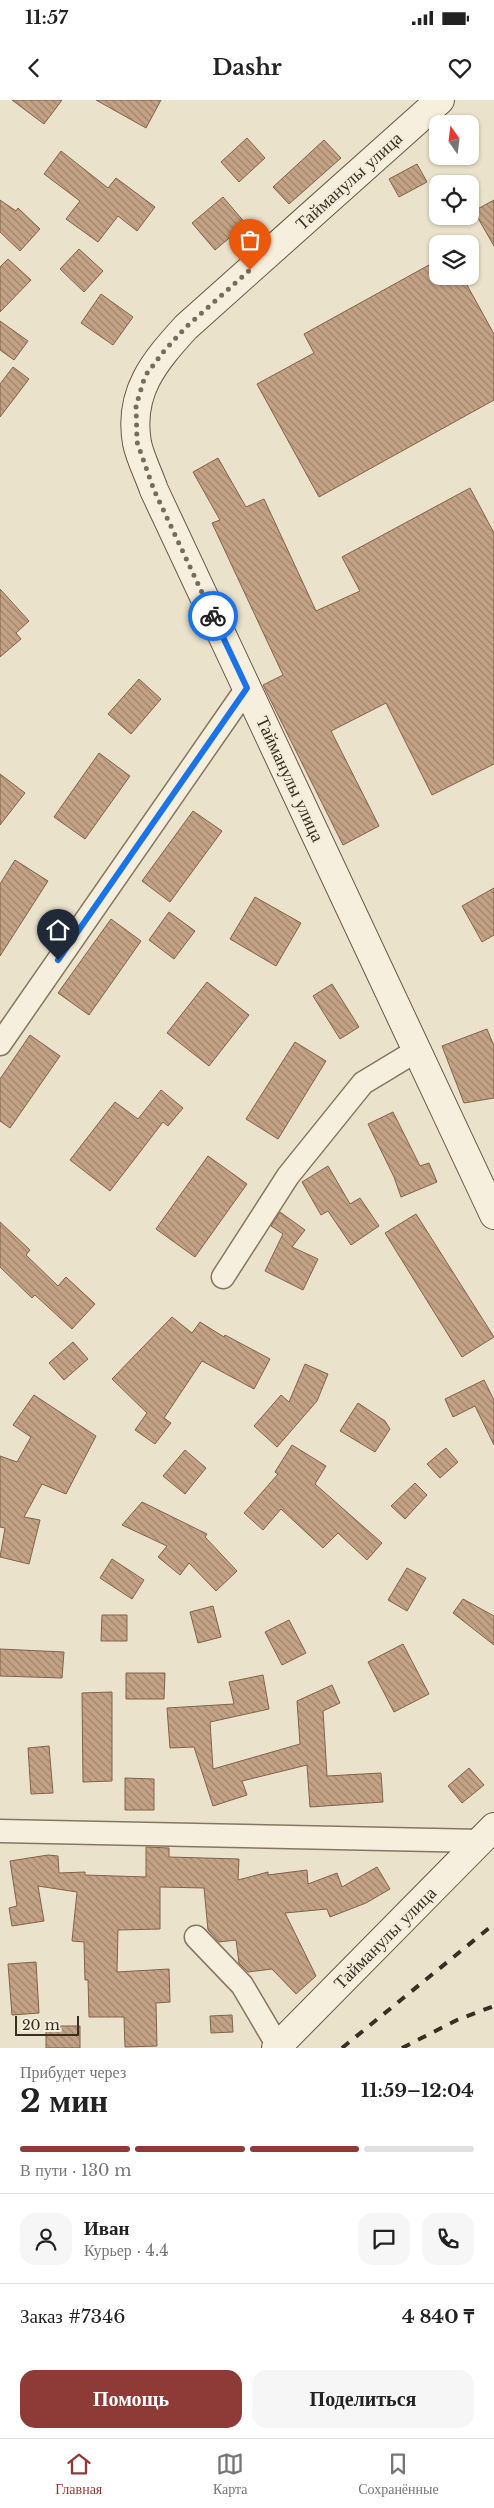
<!DOCTYPE html>
<html lang="ru">
<meta charset="utf-8">
<style>
body{margin:0;font-family:"Libre Baskerville",serif;background:#f6f6f6;color:#222;height:100vh;display:flex;flex-direction:column;font-size:19px;white-space:nowrap}
*{box-sizing:border-box;margin:0}
p{font-size:16px;color:#767676}
.icon{flex:none;width:28px;height:28px;fill:none;stroke:currentColor;stroke-width:2;stroke-linecap:round;stroke-linejoin:round}
.map{position:relative;height:1948px;overflow:hidden}
.sheet{display:flex;flex-direction:column;background:#fff;flex:1}
.sheet>*{flex:none}
.needle{width:32px;rotate:346deg}
.controls{position:absolute;left:429px;top:15px;display:grid;gap:10px}
.controls a{display:grid;place-items:center;width:50px;height:50px;border-radius:10px;background:#fff;box-shadow:0 1px 4px #0004;font-size:25px}
.scale{position:absolute;left:15px;bottom:12px;width:64px;box-sizing:border-box;padding-left:5px;border:2px solid #382e22;border-top:0;font-size:14px;line-height:18px;white-space:nowrap;color:#382e22;-webkit-text-stroke:4px #f3ecda;paint-order:stroke}
.pin{position:absolute;display:grid;place-items:center;width:42px;height:42px;color:#fff;margin:-51px -21px;border-radius:50% 50% 50% 0;rotate:-45deg;box-shadow:0 0 5px #0007}
.pin .icon{rotate:45deg}
.courier{position:absolute;display:grid;place-items:center;width:50px;height:50px;margin:-25px;border:4px solid #1a73e8;border-radius:50%;background:#fff;color:#222;box-shadow:0 1px 6px #0007}
.summary em{font-style:normal;font-weight:800}
.summary div{display:flex;flex-direction:column-reverse}
.summary{display:flex;align-items:center;justify-content:space-between;height:85px;padding:0 20px}
h1{font-size:32px;font-weight:800;line-height:38px}
.bar{display:grid;grid-template-columns:repeat(4,1fr);gap:8px 5px;align-content:center;height:60px;padding:0 20px}
.bar i{height:6px;border-radius:4px;background:#e0e0e0}
.bar .on{background:#8e3a37}
.bar p{grid-column:span 4}
.line{display:flex;align-items:center;gap:12px;padding:0 20px;border-top:1px solid #e0e0e0}
.line div{flex:1}
.round{display:grid;place-items:center;flex:none;width:52px;height:52px;border-radius:15px;background:#f6f6f6}
.cta{display:flex;gap:10px;margin-top:auto;padding:10px 20px}
.cta a{flex:1;height:58px;border-radius:15px;background:#8e3a37;color:#fff;font-size:20px;font-weight:800;line-height:58px;text-align:center}
.cta a+a{background:#f6f6f6;color:#222}
.status{display:flex;justify-content:space-between;align-items:center;height:35px;padding:0 25px;background:#fff;direction:ltr}
.status svg{height:14px;fill:currentColor}
header{display:flex;justify-content:space-between;align-items:center;height:65px;padding:0 20px;background:#fff;font-size:22px;font-weight:800}
.tab-bar{display:flex;justify-content:space-around;align-items:center;height:70px;border-top:1px solid #e0e0e0;background:#fff;font-size:14px;color:#767676}
.tab-bar a{display:grid;justify-items:center;gap:2px}
.tab-bar .on{color:#8e3a37}
.map>svg:first-child{display:block}
</style>
<div class="status"><b>11:57</b><svg viewBox="0 0 49 12"><path d="M0 12V9h3v3zM5 12V6h3v6zM10 12V3h3v9zM15 12V0h3v12zM26 1h20v11H26zM47 4h2v5h-2z"/></svg></div>
<header><svg class="icon" aria-label="back" viewBox="0 0 24 24"><path d="M15 5l-7 7 7 7"/></svg>Dashr<svg class="icon" aria-label="heart" viewBox="0 0 24 24"><path d="M12 20l-8-8c-3-5 5-10 8-4 3-6 11-1 8 4z"/></svg></header>
<div class="map">
<svg width="494" height="1948" viewBox="0 0 494 1948">
<defs>
<pattern id="building-back-hatch" width="6" height="6" patternUnits="userSpaceOnUse" patternTransform="scale(1.25)"><rect width="6" height="6" fill="#c4a285"/><path d="M-1 5l2 2M0 0l6 6M5-1l2 2" fill="none" stroke="#a0846c"/></pattern>
</defs>
<rect width="100%" height="100%" fill="#eae2cb"/>
<!-- building -->
<path fill="url(#building-back-hatch)" stroke="#826249" d="M 12,0 L 62,0 L 44,24 Z
M 96,0 L 161,0 L 146,28 Z
M 247,38 L 265,58 L 239,82 L 221,62 Z
M 324,40 L 341,58 L 289,104 L 273,87 Z
M 61,51 L 108,88 L 116,78 L 155,107 L 137,131 L 118,116 L 98,142 L 66,119 L 80,101 L 44,74 Z
M 417,64 L 427,82 L 399,97 L 389,79 Z
M 223,97 L 246,124 L 215,150 L 192,123 Z
M 0,100 L 16,111 L 18,108 L 40,129 L 20,151 L 0,132 Z
M 494,100 L 494,146 L 474,111 Z
M 79,149 L 103,171 L 84,192 L 60,169 Z
M 8,159 L 31,180 L 0,212 L 0,167 Z
M 438,160 L 438,176 L 462,176 L 494,234 L 494,300 L 319,397 L 257,284 L 314,253 L 304,234 Z
M 101,194 L 133,217 L 113,245 L 81,223 Z
M 0,221 L 28,241 L 14,260 L 0,250 Z
M 13,267 L 29,279 L 0,317 L 0,284 Z
M 218,358 L 246,407 L 264,399 L 316,511 L 360,491 L 342,457 L 470,388 L 494,433 L 494,664 L 432,695 L 386,603 L 331,631 L 379,726 L 343,745 L 263,585 L 283,575 L 212,423 L 220,420 L 193,372 Z
M 0,489 L 29,521 L 16,533 L 21,539 L 0,557 Z
M 139,579 L 161,599 L 131,634 L 108,614 Z
M 99,653 L 130,676 L 85,739 L 54,717 Z
M 0,674 L 25,693 L 0,725 Z
M 193,711 L 222,731 L 170,802 L 142,781 Z
M 15,760 L 48,781 L 0,856 L 0,784 Z
M 494,788 L 494,835 L 482,842 L 462,806 Z
M 255,797 L 301,823 L 276,866 L 230,839 Z
M 169,812 L 195,831 L 174,859 L 149,840 Z
M 111,819 L 141,841 L 89,915 L 58,893 Z
M 207,882 L 249,915 L 209,966 L 167,933 Z
M 332,884 L 359,927 L 340,939 L 313,896 Z
M 487,929 L 494,946 L 494,998 L 464,1003 L 442,946 Z
M 30,935 L 60,956 L 10,1028 L 0,1021 L 0,979 Z
M 295,942 L 326,961 L 278,1039 L 246,1019 Z
M 161,990 L 183,1008 L 168,1026 L 163,1022 L 110,1091 L 70,1060 L 115,1002 L 138,1019 Z
M 393,1012 L 420,1066 L 429,1063 L 437,1082 L 401,1097 L 394,1077 L 368,1024 Z
M 208,1056 L 247,1084 L 195,1157 L 156,1129 Z
M 328,1066 L 350,1104 L 360,1098 L 379,1126 L 351,1145 L 328,1111 L 321,1115 L 302,1082 Z
M 280,1112 L 305,1130 L 292,1147 L 318,1159 L 303,1190 L 265,1171 L 283,1134 L 271,1126 Z
M 416,1114 L 494,1237 L 462,1257 L 385,1133 Z
M 0,1122 L 30,1150 L 26,1155 L 58,1186 L 66,1177 L 95,1204 L 72,1229 L 35,1195 L 32,1198 L 0,1167 Z
M 172,1217 L 192,1233 L 200,1222 L 224,1237 L 225,1235 L 270,1259 L 254,1289 L 202,1261 L 164,1318 L 171,1323 L 155,1344 L 135,1330 L 147,1313 L 112,1279 Z
M 73,1242 L 88,1259 L 64,1280 L 49,1263 Z
M 305,1264 L 328,1274 L 317,1301 L 277,1347 L 254,1326 L 281,1295 L 289,1302 Z
M 484,1280 L 494,1300 L 494,1345 L 475,1306 L 453,1317 L 445,1299 Z
M 34,1295 L 96,1336 L 66,1394 L 42,1384 L 24,1417 L 40,1420 L 29,1464 L 0,1457 L 5,1428 L 0,1427 L 0,1356 L 17,1362 L 31,1337 L 13,1325 Z
M 358,1303 L 385,1321 L 390,1329 L 375,1352 L 340,1331 Z
M 292,1345 L 326,1366 L 315,1384 L 382,1443 L 367,1460 L 338,1433 L 323,1448 L 281,1409 L 263,1430 L 244,1413 L 278,1374 L 275,1372 Z
M 446,1348 L 458,1362 L 440,1378 L 427,1364 Z
M 185,1350 L 206,1368 L 185,1394 L 163,1376 Z
M 415,1383 L 427,1395 L 405,1419 L 391,1406 Z
M 142,1402 L 207,1434 L 205,1437 L 237,1471 L 216,1491 L 189,1463 L 180,1475 L 158,1457 L 167,1446 L 122,1425 Z
M 112,1459 L 144,1480 L 132,1499 L 100,1478 Z
M 407,1468 L 426,1478 L 407,1511 L 388,1500 Z
M 463,1499 L 494,1516 L 494,1545 L 453,1513 Z
M 213,1506 L 221,1537 L 198,1543 L 190,1512 Z
M 102,1515 L 127,1515 L 127,1541 L 101,1541 Z
M 289,1520 L 306,1553 L 282,1565 L 265,1532 Z
M 403,1544 L 429,1594 L 394,1612 L 368,1562 Z
M 0,1549 L 64,1552 L 62,1578 L 0,1576 Z
M 126,1573 L 165,1573 L 164,1599 L 126,1599 Z
M 263,1575 L 269,1609 L 210,1622 L 213,1669 L 300,1644 L 297,1601 L 332,1585 L 340,1603 L 323,1611 L 327,1676 L 381,1673 L 383,1702 L 310,1707 L 307,1665 L 242,1681 L 247,1695 L 213,1706 L 194,1647 L 170,1648 L 167,1608 L 234,1604 L 229,1582 Z
M 112,1592 L 112,1681 L 83,1682 L 82,1593 Z
M 49,1646 L 53,1693 L 31,1694 L 28,1648 Z
M 469,1668 L 484,1685 L 462,1703 L 448,1686 Z
M 125,1678 L 154,1679 L 154,1710 L 125,1710 Z
M 146,1747 L 169,1748 L 169,1757 L 239,1759 L 238,1780 L 268,1772 L 268,1775 L 307,1770 L 308,1784 L 337,1773 L 342,1787 L 377,1767 L 390,1789 L 366,1803 L 330,1817 L 327,1809 L 285,1813 L 316,1876 L 296,1894 L 272,1869 L 248,1872 L 239,1863 L 236,1840 L 219,1842 L 208,1830 L 204,1788 L 160,1787 L 160,1829 L 118,1830 L 117,1872 L 169,1869 L 170,1902 L 156,1903 L 157,1946 L 125,1947 L 124,1917 L 89,1917 L 88,1880 L 85,1880 L 84,1842 L 72,1841 L 77,1792 L 38,1786 L 44,1821 L 12,1826 L 9,1808 L 17,1806 L 10,1761 L 48,1755 L 58,1756 L 59,1773 L 85,1772 L 85,1775 L 146,1777 Z
M 36,1862 L 39,1913 L 12,1915 L 8,1864 Z
M 232,1915 L 233,1932 L 211,1933 L 210,1916 Z
M 46,1926 L 80,1926 L 80,1948 L 46,1948 Z"/>
<g fill="none" stroke-linecap="round" stroke-linejoin="round">
<!-- street casing -->
<g stroke="#867661" stroke-width="25">
<path id="street" d="M 0,944 L 247,588
M 223,1177 L 288,1076 L 363,983 L 416,951
M 0,1731 L 481,1741
M 196,1837 L 242,1885 L 278,1946"/>
</g>
<!-- secondary casing -->
<g stroke="#685744" stroke-width="30">
<path id="secondary" d="M 440,0 L 186,227 C 155,261 128,292 137,343 C 140,358 149,375 154,390 L 494,1115
M 276,1948 L 494,1727"/>
</g>
<!-- street -->
<use href="#street" stroke="#f6efdd" stroke-width="22"/>
<!-- secondary -->
<use href="#secondary" stroke="#f6efdd" stroke-width="28"/>
<!-- rail -->
<path stroke="#382e22" stroke-width="4" stroke-dasharray="9 9" stroke-linecap="butt" d="M 342,1948 L 494,1824
M 402,1948 L 457,1920 L 494,1906"/>
</g>
<g fill="none" stroke-linecap="round" stroke-linejoin="round">
<!-- done -->
<path stroke="#766d5d" stroke-width="5" stroke-dasharray="0 9" d="M 213,516 L 154,390 L 137,342 L 136,306 L 145,276 L 164,251 L 186,227 L 250,170"/>
<!-- route -->
<path stroke="#1a73e8" stroke-width="6" d="M 58,860 L 247,588 L 213,516"/>
</g>
<g text-anchor="middle" stroke-width="5" stroke-linejoin="round" paint-order="stroke">
<!-- street labels -->
<g font-size="18" fill="#382e22" stroke="#f3ecda">
<text transform="translate(349 81) rotate(-42)" y="6">Тайманулы улица</text>
<text transform="translate(290 679) rotate(65)" y="6">Тайманулы улица</text>
<text transform="translate(385 1838) rotate(-45)" y="6">Тайманулы улица</text>
</g>
</g>
</svg>
<div class="controls">
<a><svg class="needle" viewBox="-14 -14 28 28"><path d="M0-13l5 13h-10z" fill="#e53935"/><path d="M0 13l5-13h-10z" fill="#767676"/></svg></a>
<a><svg class="icon" aria-label="locate" viewBox="0 0 24 24"><circle cx="12" cy="12" r="6"/><path d="M12 2v4M12 18v4M2 12h4M18 12h4"/></svg></a>
<a><svg class="icon" aria-label="layers" viewBox="0 0 24 24"><path d="M12 4l9 5-9 5-9-5zM3 14l9 5 9-5"/></svg></a>
</div>
<div class="scale">20 m</div>
<div class="pin" style="left:250px;top:170px;background:#ea580c"><svg class="icon" aria-label="bag" viewBox="0 0 24 24"><path d="M5 8h14l-1 12H6zM9 8a3 3 0 0 1 6 0"/></svg></div>
<div class="pin" style="left:58px;top:860px;background:#1f2937"><svg class="icon" aria-label="home" viewBox="0 0 24 24"><path d="M3 11l9-7 9 7M6 9v11h12V9"/></svg></div>
<div class="courier" style="left:213px;top:516px"><svg class="icon" aria-label="bike" viewBox="0 0 24 24"><circle cx="6" cy="16" r="4"/><circle cx="18" cy="16" r="4"/><path d="M6 16l4-8h5l3 8M10 8l3 8H6M13 5h3"/></svg></div>
</div>
<section class="sheet">
<div class="summary"><div><h1>2 мин</h1><p>Прибудет через</p></div><em>11:59–12:04</em></div>
<div class="bar"><i class="on"></i><i class="on"></i><i class="on"></i><i></i><p>В пути · 130 m</p></div>
<div class="line" style="height:90px"><a class="round"><svg class="icon" aria-label="person" viewBox="0 0 24 24"><circle cx="12" cy="8" r="4"/><path d="M4 21q1-7 8-7t8 7"/></svg></a><div><b>Иван</b><p>Курьер · 4.4</p></div><a class="round"><svg class="icon" aria-label="chat" viewBox="0 0 24 24"><path d="M4 5h16v11H9l-5 4z"/></svg></a><a class="round"><svg class="icon" aria-label="phone" viewBox="0 0 24 24"><path d="M5 4h4l2 5-3 2q2 4 5 5l2-3 5 2v4C11 20 4 13 5 4z"/></svg></a></div>
<div class="line" style="height:65px"><div>Заказ #7346</div><b>4 840 ₸</b></div>
<div class="cta"><a>Помощь</a><a>Поделиться</a></div>
</section>
<nav class="tab-bar">
<a class="on"><svg class="icon" aria-label="home" viewBox="0 0 24 24"><path d="M3 11l9-7 9 7M6 9v11h12V9"/></svg>Главная</a>
<a><svg class="icon" aria-label="map" viewBox="0 0 24 24"><path d="M3 6l6-2 6 2 6-2v14l-6 2-6-2-6 2zM9 4v14M15 6v14"/></svg>Карта</a>
<a><svg class="icon" aria-label="saved" viewBox="0 0 24 24"><path d="M7 4h10v16l-5-4-5 4z"/></svg>Сохранённые</a>
</nav>
